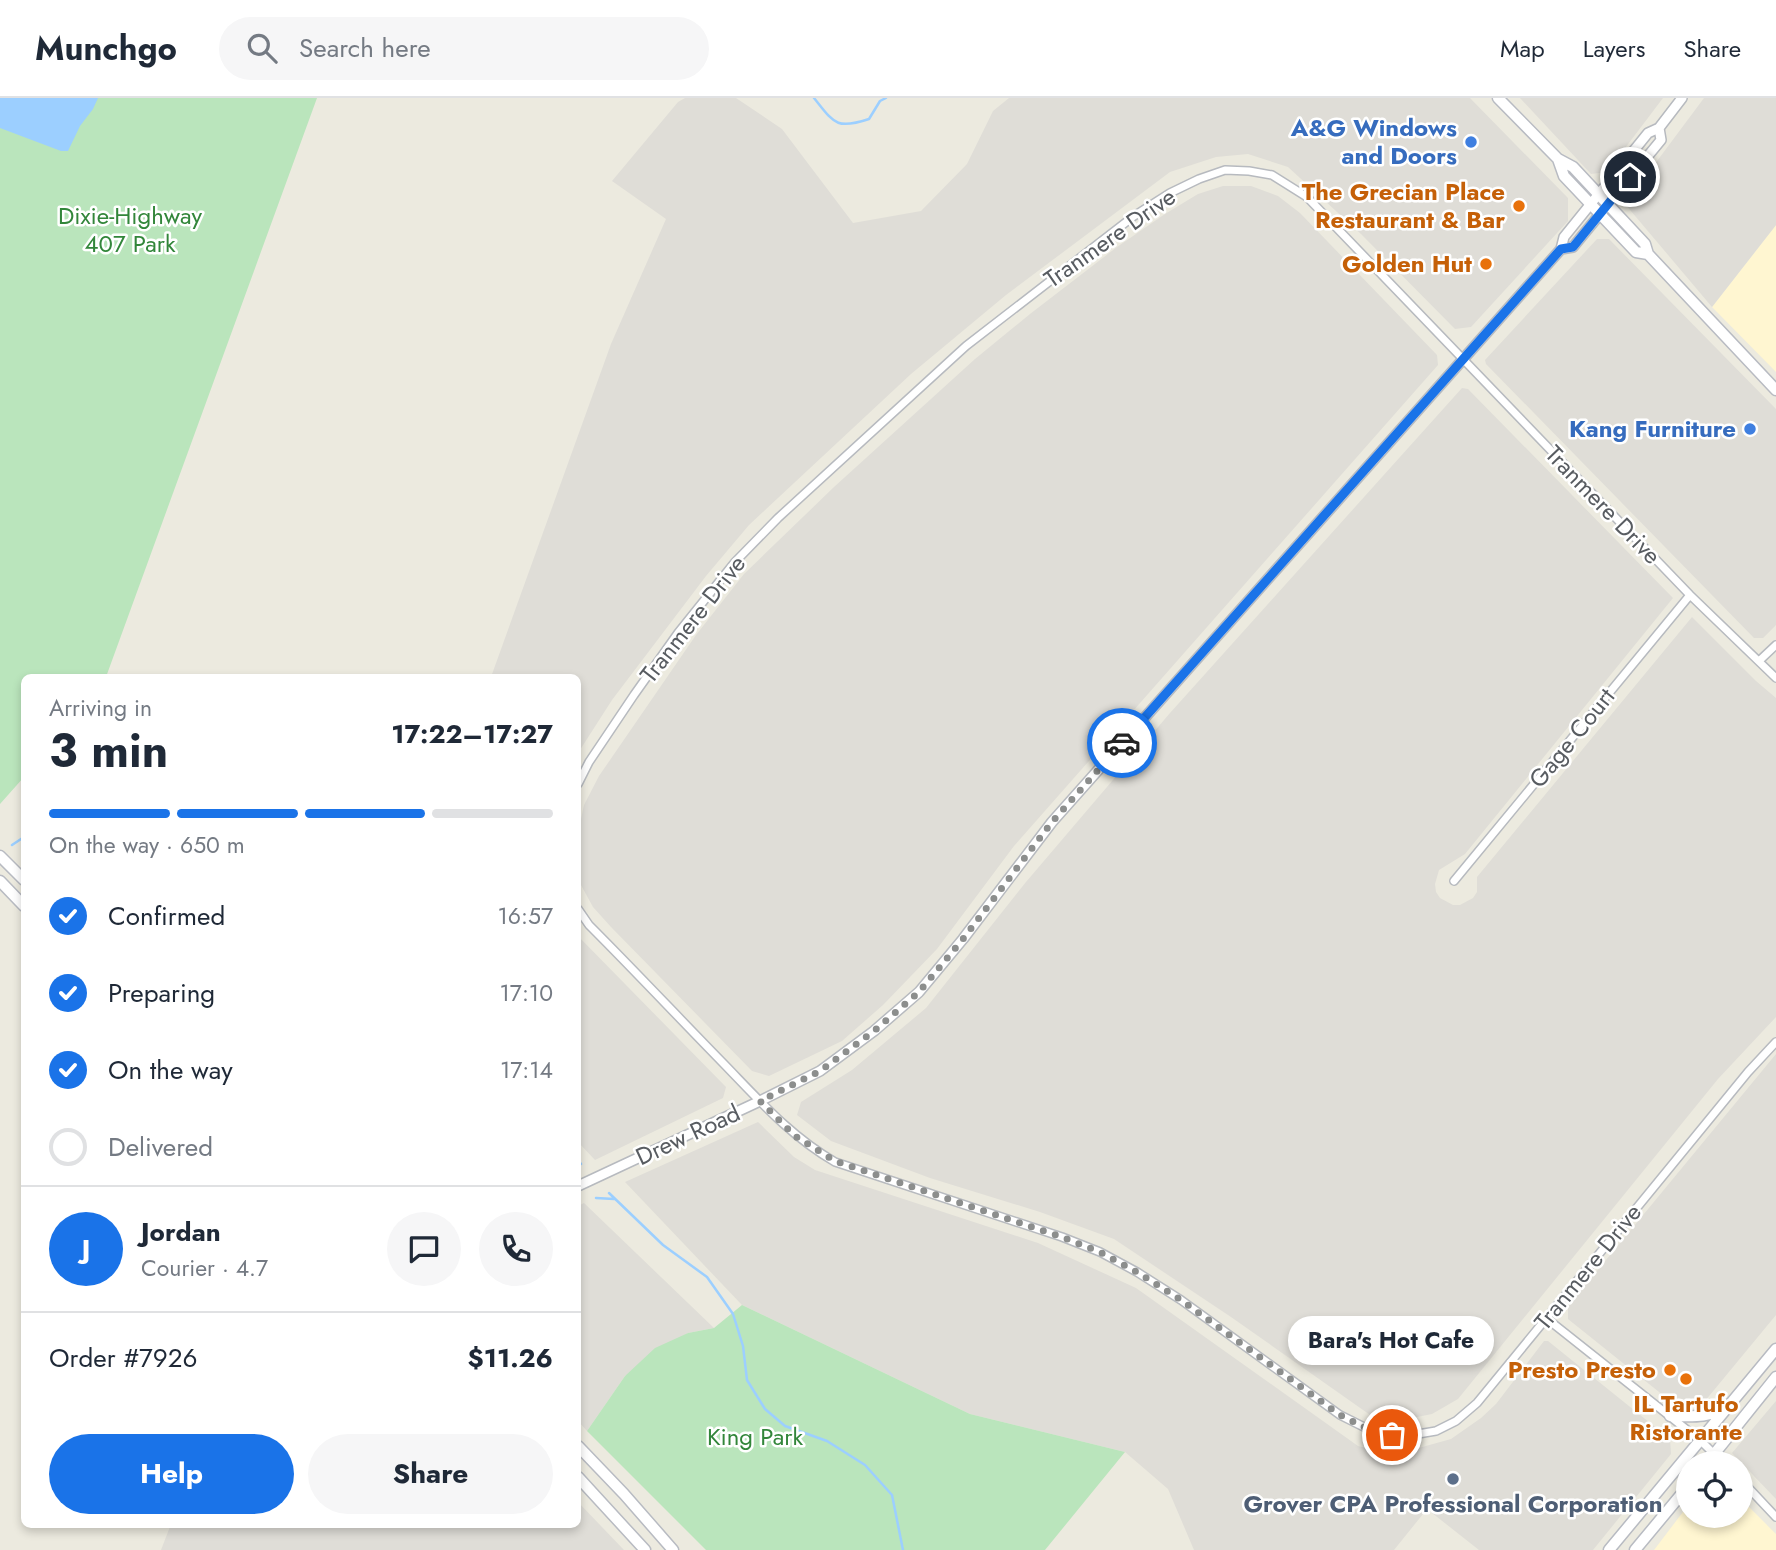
<!DOCTYPE html>
<meta charset="utf-8">
<style>
body{margin:0;font-family:Jost,sans-serif;background:#f6f6f7;color:#1f2937;height:100vh;display:flex;flex-direction:column;font-size:26px;white-space:nowrap}
*{box-sizing:border-box;margin:0}
p{font-size:23px;color:#747a83}
.icon{flex:none;width:38px;height:38px;fill:none;stroke:currentColor;stroke-width:2;stroke-linecap:round;stroke-linejoin:round}
.map{position:relative;flex:1;overflow:hidden}
.side{position:absolute;left:21px;top:576px;width:560px;height:854px;display:flex;flex-direction:column;background:#fff;border-radius:10px;box-shadow:0 4px 10px #0003}
.side>*{flex:none}
.buttons{position:absolute;left:1676px;top:1353px;display:grid;gap:14px}
.buttons a{display:grid;place-items:center;width:77px;height:77px;border-radius:50%;background:#fff;box-shadow:0 4px 10px #0003;font-size:35px}
.pin{position:absolute;display:grid;place-items:center;width:60px;height:60px;color:#fff;margin:-30px;border:4px solid #fff;border-radius:50%;box-shadow:0 2px 7px #0007}
.courier{position:absolute;display:grid;place-items:center;width:70px;height:70px;margin:-35px;border:5px solid #1a73e8;border-radius:50%;background:#fff;color:#222;box-shadow:0 2px 9px #0007}
.bubble{position:absolute;height:49px;border-radius:24px;background:#fff;box-shadow:0 4px 10px #0003;font-size:23px;font-weight:700;line-height:49px;text-align:center}
.head em{font-style:normal;font-weight:700}
.head div{display:flex;flex-direction:column-reverse}
.head{display:flex;align-items:center;justify-content:space-between;height:119px;padding:0 28px}
h1{font-size:46px;font-weight:700;line-height:52px}
.bar{display:grid;grid-template-columns:repeat(4,1fr);gap:10px 7px;align-content:center;height:84px;padding:0 28px}
.bar i{height:9px;border-radius:5px;background:#e0e1e3}
.bar .active{background:#1a73e8}
.bar p{grid-column:span 4}
.line{display:flex;align-items:center;gap:18px;padding:0 28px;border-top:2px solid #e0e1e3}
.line div{flex:1}
.round{display:grid;place-items:center;flex:none;width:74px;height:74px;border-radius:37px;background:#f6f6f7}
ol{padding:0 28px;list-style:none}
li{display:flex;align-items:center;gap:21px;height:77px}
li p{margin-inline-start:auto}
li .icon{padding:7px;border-radius:50%;background:#1a73e8;color:#fff;stroke-width:4}
li:last-child{color:#747a83}
li i{width:38px;height:38px;border:4px solid #e0e1e3;border-radius:50%}
.cta{display:flex;gap:14px;margin-top:auto;padding:14px 28px}
.cta a{flex:1;height:80px;border-radius:42px;background:#1a73e8;color:#fff;font-size:28px;font-weight:700;line-height:80px;text-align:center}
.cta a+a{background:#f6f6f7;color:#1f2937}
header{display:flex;align-items:center;gap:42px;box-sizing:border-box;height:98px;padding:0 35px;background:#fff;border-bottom:2px solid #e0e1e3}
header strong{font-size:33px}
nav{display:flex;gap:38px;margin-inline-start:auto;font-size:24px}
.search{width:490px;height:63px;background:#f6f6f7;display:flex;align-items:center;gap:18px;box-sizing:border-box;padding:0 24px;border-radius:38px;color:#747a83;font-size:26px}
.map>svg:first-child{display:block}
</style>
<header>
<strong>Munchgo</strong>
<div class="search"><svg class="icon" aria-label="search" viewBox="0 0 24 24"><circle cx="10" cy="10" r="6"/><path d="M15 15l6 6"/></svg>Search here</div>
<nav><a>Map</a><a>Layers</a><a>Share</a></nav>
</header>
<div class="map">
<svg width="1776" height="1452" viewBox="0 0 1776 1452">
<rect width="100%" height="100%" fill="#eceadf"/>
<!-- commercial -->
<path fill="#fff6d1" d="M 1776,127 L 1776,274 L 1712,209 Z
M 1741,1401 L 1776,1436 L 1776,1452 L 1654,1452 L 1689,1406 L 1689,1418 L 1741,1418 Z"/>
<!-- industrial -->
<path fill="#dfddd7" d="M 685,0 L 736,0 L 782,31 L 853,125 L 921,113 L 967,66 L 993,13 L 1009,0 L 1470,0 L 1568,100 L 1568,123 L 1471,229 L 1455,231 L 1361,136 L 1288,69 L 1248,56 L 1216,59 L 1170,74 L 1006,197 L 911,276 L 749,427 L 706,478 L 612,602 L 578,655 L 578,579 L 491,579 L 611,246 L 666,121 L 612,83 L 678,4 Z
M 1520,0 L 1663,0 L 1607,74 L 1591,76 Z
M 1704,0 L 1776,0 L 1776,127 L 1712,209 L 1625,106 Z
M 1223,88 L 1251,88 L 1278,98 L 1300,115 L 1437,257 L 1438,267 L 1014,748 L 937,851 L 883,907 L 842,943 L 769,978 L 752,973 L 611,829 L 593,809 L 581,787 L 578,771 L 578,735 L 584,707 L 599,678 L 696,537 L 744,476 L 834,389 L 975,261 L 1030,216 L 1117,149 L 1165,116 L 1198,96 Z
M 1597,141 L 1609,141 L 1776,311 L 1776,527 L 1763,540 L 1754,540 L 1486,266 L 1485,262 Z
M 1462,290 L 1468,291 L 1673,500 L 1465,756 L 1439,772 L 1435,786 L 1436,794 L 1440,800 L 1453,807 L 1460,807 L 1473,800 L 1477,794 L 1477,779 L 1692,519 L 1756,583 L 1776,600 L 1776,919 L 1718,981 L 1458,1301 L 1432,1316 L 1402,1322 L 1373,1319 L 1231,1219 L 1114,1141 L 1040,1114 L 930,1080 L 831,1043 L 797,1017 L 801,1004 L 852,972 L 926,910 L 1026,784 L 1170,615 Z
M 578,838 L 726,989 L 723,1000 L 595,1062 L 578,1044 Z
M 1776,956 L 1776,1217 L 1700,1309 L 1679,1310 L 1568,1221 L 1568,1208 Z
M 758,1024 L 794,1059 L 815,1072 L 1038,1145 L 1136,1190 L 1358,1348 L 1375,1352 L 1415,1351 L 1451,1341 L 1481,1320 L 1496,1306 L 1544,1243 L 1548,1243 L 1670,1341 L 1671,1356 L 1593,1452 L 1479,1452 L 1427,1411 L 1394,1452 L 1194,1452 L 1168,1391 L 1125,1354 L 970,1316 L 742,1207 L 625,1084 Z
M 584,1105 L 714,1230 L 688,1235 L 625,1278 L 587,1333 L 578,1323 L 578,1108 Z
M 1776,1303 L 1776,1401 L 1732,1355 Z
M 578,1404 L 624,1452 L 161,1452 L 171,1426 L 578,1426 Z"/>
<!-- green -->
<path fill="#bae5bc" d="M 0,0 L 317,0 L 106,579 L 24,579 L 24,679 L 0,706 Z
M 742,1207 L 970,1316 L 1125,1354 L 1045,1452 L 706,1452 L 587,1333 L 625,1278 L 655,1250 L 688,1235 L 714,1230 Z"/>
<!-- water -->
<path fill="#9ccfff" d="M 0,0 L 98,0 L 93,11 L 80,28 L 68,53 L 61,53 L 0,30 Z"/>
<g fill="none" stroke-linecap="round" stroke-linejoin="round">
<!-- stream -->
<path stroke="#9ccfff" stroke-width="2.5" d="M 814,0 C 834,25 836,32 869,21 L 880,3 L 886,0
M 12,747 L 24,739
M 578,1062 L 581,1066
M 609,1095 L 663,1147 L 707,1179 L 733,1216 L 743,1248 L 747,1282 L 765,1311 L 785,1328 L 827,1343 L 865,1367 L 892,1397 L 903,1452
M 596,1100 L 614,1101"/>
<!-- minor casing -->
<g stroke="#b7babf" stroke-width="10">
<path id="minor" d="M 1759,563 L 1776,547
M 578,686 L 589,664 L 634,597 L 678,535 L 735,464 L 778,420 L 966,248 L 1134,118 L 1170,95 L 1199,81 L 1225,72 L 1249,73 L 1272,77 L 1307,99 L 1690,497 L 1776,580
M 1454,783 L 1690,497
M 578,811 L 589,827 C 634,872 678,919 723,965 C 758,1001 790,1038 835,1064 L 1062,1139 L 1100,1154 L 1137,1174 L 1181,1202 L 1340,1317 L 1378,1336 L 1406,1338 L 1436,1333 L 1456,1323 L 1477,1305 L 1748,974 L 1776,944
M 1546,1220 L 1701,1343 L 1723,1365
M 1743,1384 L 1776,1419"/>
</g>
<!-- tertiary casing -->
<g stroke="#b7babf" stroke-width="12">
<path id="tertiary" d="M 1561,151 L 1573,149 L 1661,42 L 1659,30
M 578,1088 L 760,1003 L 820,973 L 874,933 L 919,894 L 963,841 L 1052,724 L 1561,151 L 1564,139 L 1648,35 L 1659,30 L 1682,0"/>
</g>
<!-- secondary casing -->
<g stroke="#b8bbc2" stroke-width="13">
<path id="secondary" d="M 1498,0 L 1558,61 L 1573,69 L 1645,146 L 1648,156 L 1776,292
M 1558,61 L 1564,78 L 1636,154 L 1648,156
M 0,758 L 24,782
M 0,783 L 24,808
M 1670,1318 C 1688,1318 1710,1321 1724,1309
M 578,1348 L 624,1396 L 673,1452
M 1707,1365 L 1776,1279
M 578,1379 L 645,1452
M 1741,1385 L 1745,1386
M 1609,1452 L 1776,1251
M 1635,1452 L 1689,1387"/>
</g>
<!-- minor -->
<use href="#minor" stroke="#fff" stroke-width="7"/>
<!-- tertiary -->
<use href="#tertiary" stroke="#fff" stroke-width="9"/>
<!-- secondary -->
<use href="#secondary" stroke="#fff" stroke-width="10"/>
</g>
<g fill="none" stroke-linecap="round" stroke-linejoin="round">
<!-- done -->
<path stroke="#8c8e8d" stroke-width="7" stroke-dasharray="0 12.6" d="M 1122,645 L 1052,724 L 963,841 L 919,894 L 874,933 L 820,973 L 760,1003 L 795,1038 L 835,1063 L 1062,1139 L 1100,1154 L 1137,1174 L 1181,1202 L 1340,1317 L 1378,1336 L 1392,1337"/>
<!-- route -->
<path stroke="#1a73e8" stroke-width="9" d="M 1122,645 L 1561,151 L 1573,149 L 1630,79"/>
</g>
<!-- markers -->
<g fill="#3f7fe0" stroke="#fff" stroke-width="2.5">
<circle cx="1471" cy="44" r="7"/>
<circle cx="1750" cy="331" r="7"/>
</g>
<g fill="#e8710a" stroke="#fff" stroke-width="2.5">
<circle cx="1519" cy="108" r="7"/>
<circle cx="1486" cy="166" r="7"/>
<circle cx="1670" cy="1272" r="7"/>
<circle cx="1686" cy="1281" r="7"/>
</g>
<circle fill="#5c6f8a" stroke="#fff" stroke-width="2.5" cx="1453" cy="1381" r="7"/>
<g text-anchor="middle" stroke-width="5" stroke-linejoin="round" paint-order="stroke">
<!-- shop labels -->
<g font-size="24" font-weight="bold" fill="#366cbe" stroke="#fff" text-anchor="end">
<text x="1457" y="38">A&amp;G Windows<tspan x="1457" dy="28">and Doors</tspan></text>
<text x="1736" y="339">Kang Furniture</text>
</g>
<!-- food labels -->
<g font-size="24" font-weight="bold" fill="#c56008" stroke="#fff" text-anchor="end">
<text x="1505" y="102">The Grecian Place<tspan x="1505" dy="28">Restaurant &amp; Bar</tspan></text>
<text x="1472" y="174">Golden Hut</text>
<text x="1656" y="1280">Presto Presto</text>
<text x="1686" y="1314" text-anchor="middle">IL Tartufo<tspan x="1686" dy="28">Ristorante</tspan></text>
</g>
<!-- park labels -->
<g font-size="24" fill="#32863a" stroke="#fff">
<text x="130" y="126">Dixie-Highway<tspan x="130" dy="28">407 Park</tspan></text>
<text x="755" y="1347">King Park</text>
</g>
<!-- street labels -->
<g font-size="24" fill="#585c61" stroke="#fff">
<text transform="translate(1110 140) rotate(-35)" y="8">Tranmere Drive</text>
<text transform="translate(1603 407) rotate(46)" y="8">Tranmere Drive</text>
<text transform="translate(693 521) rotate(-52)" y="8">Tranmere Drive</text>
<text transform="translate(1572 640) rotate(-51)" y="8">Gage Court</text>
<text transform="translate(688 1037) rotate(-25)" y="8">Drew Road</text>
<text transform="translate(1588 1169) rotate(-51)" y="8">Tranmere Drive</text>
</g>
<!-- service labels -->
<g font-size="24" font-weight="bold" fill="#4e5e75" stroke="#fff">
<text x="1453" y="1414">Grover CPA Professional Corporation</text>
</g>
</g>
</svg>
<div class="buttons">
<a><svg class="icon" aria-label="locate" viewBox="0 0 24 24"><circle cx="12" cy="12" r="6"/><path d="M12 2v4M12 18v4M2 12h4M18 12h4"/></svg></a>
</div>
<div class="pin" style="left:1392px;top:1337px;background:#ea580c"><svg class="icon" aria-label="bag" viewBox="0 0 24 24"><path d="M5 8h14l-1 12H6zM9 8a3 3 0 0 1 6 0"/></svg></div>
<div class="pin" style="left:1630px;top:79px;background:#1f2937"><svg class="icon" aria-label="home" viewBox="0 0 24 24"><path d="M3 11l9-7 9 7M6 9v11h12V9"/></svg></div>
<div class="courier" style="left:1122px;top:645px"><svg class="icon" aria-label="car" viewBox="0 0 24 24"><path d="M5 17H2v-5l4-1 3-4h7l3 4 3 1v5h-3M9 17h6M6 11h13"/><circle cx="7" cy="17" r="2"/><circle cx="17" cy="17" r="2"/></svg></div>
<div class="bubble" style="left:1288px;top:1218px;width:206px">Bara's Hot Cafe</div>
<section class="side">
<div class="head"><div><h1>3 min</h1><p>Arriving in</p></div><em>17:22–17:27</em></div>
<div class="bar"><i class="active"></i><i class="active"></i><i class="active"></i><i></i><p>On the way · 650 m</p></div>
<ol>
<li><svg class="icon" aria-label="check" viewBox="0 0 24 24"><path d="M5 12l5 5 9-10"/></svg>Confirmed<p>16:57</p></li>
<li><svg class="icon" aria-label="check" viewBox="0 0 24 24"><path d="M5 12l5 5 9-10"/></svg>Preparing<p>17:10</p></li>
<li><svg class="icon" aria-label="check" viewBox="0 0 24 24"><path d="M5 12l5 5 9-10"/></svg>On the way<p>17:14</p></li>
<li><i></i>Delivered</li>
</ol>
<div class="line" style="height:126px"><b class="round" style="background:#1a73e8;color:#fff">J</b><div><b>Jordan</b><p>Courier · 4.7</p></div><a class="round"><svg class="icon" aria-label="chat" viewBox="0 0 24 24"><path d="M4 5h16v11H9l-5 4z"/></svg></a><a class="round"><svg class="icon" aria-label="phone" viewBox="0 0 24 24"><path d="M5 4h4l2 5-3 2q2 4 5 5l2-3 5 2v4C11 20 4 13 5 4z"/></svg></a></div>
<div class="line" style="height:91px"><div>Order #7926</div><b>$11.26</b></div>
<div class="cta"><a>Help</a><a>Share</a></div>
</section>
</div>
